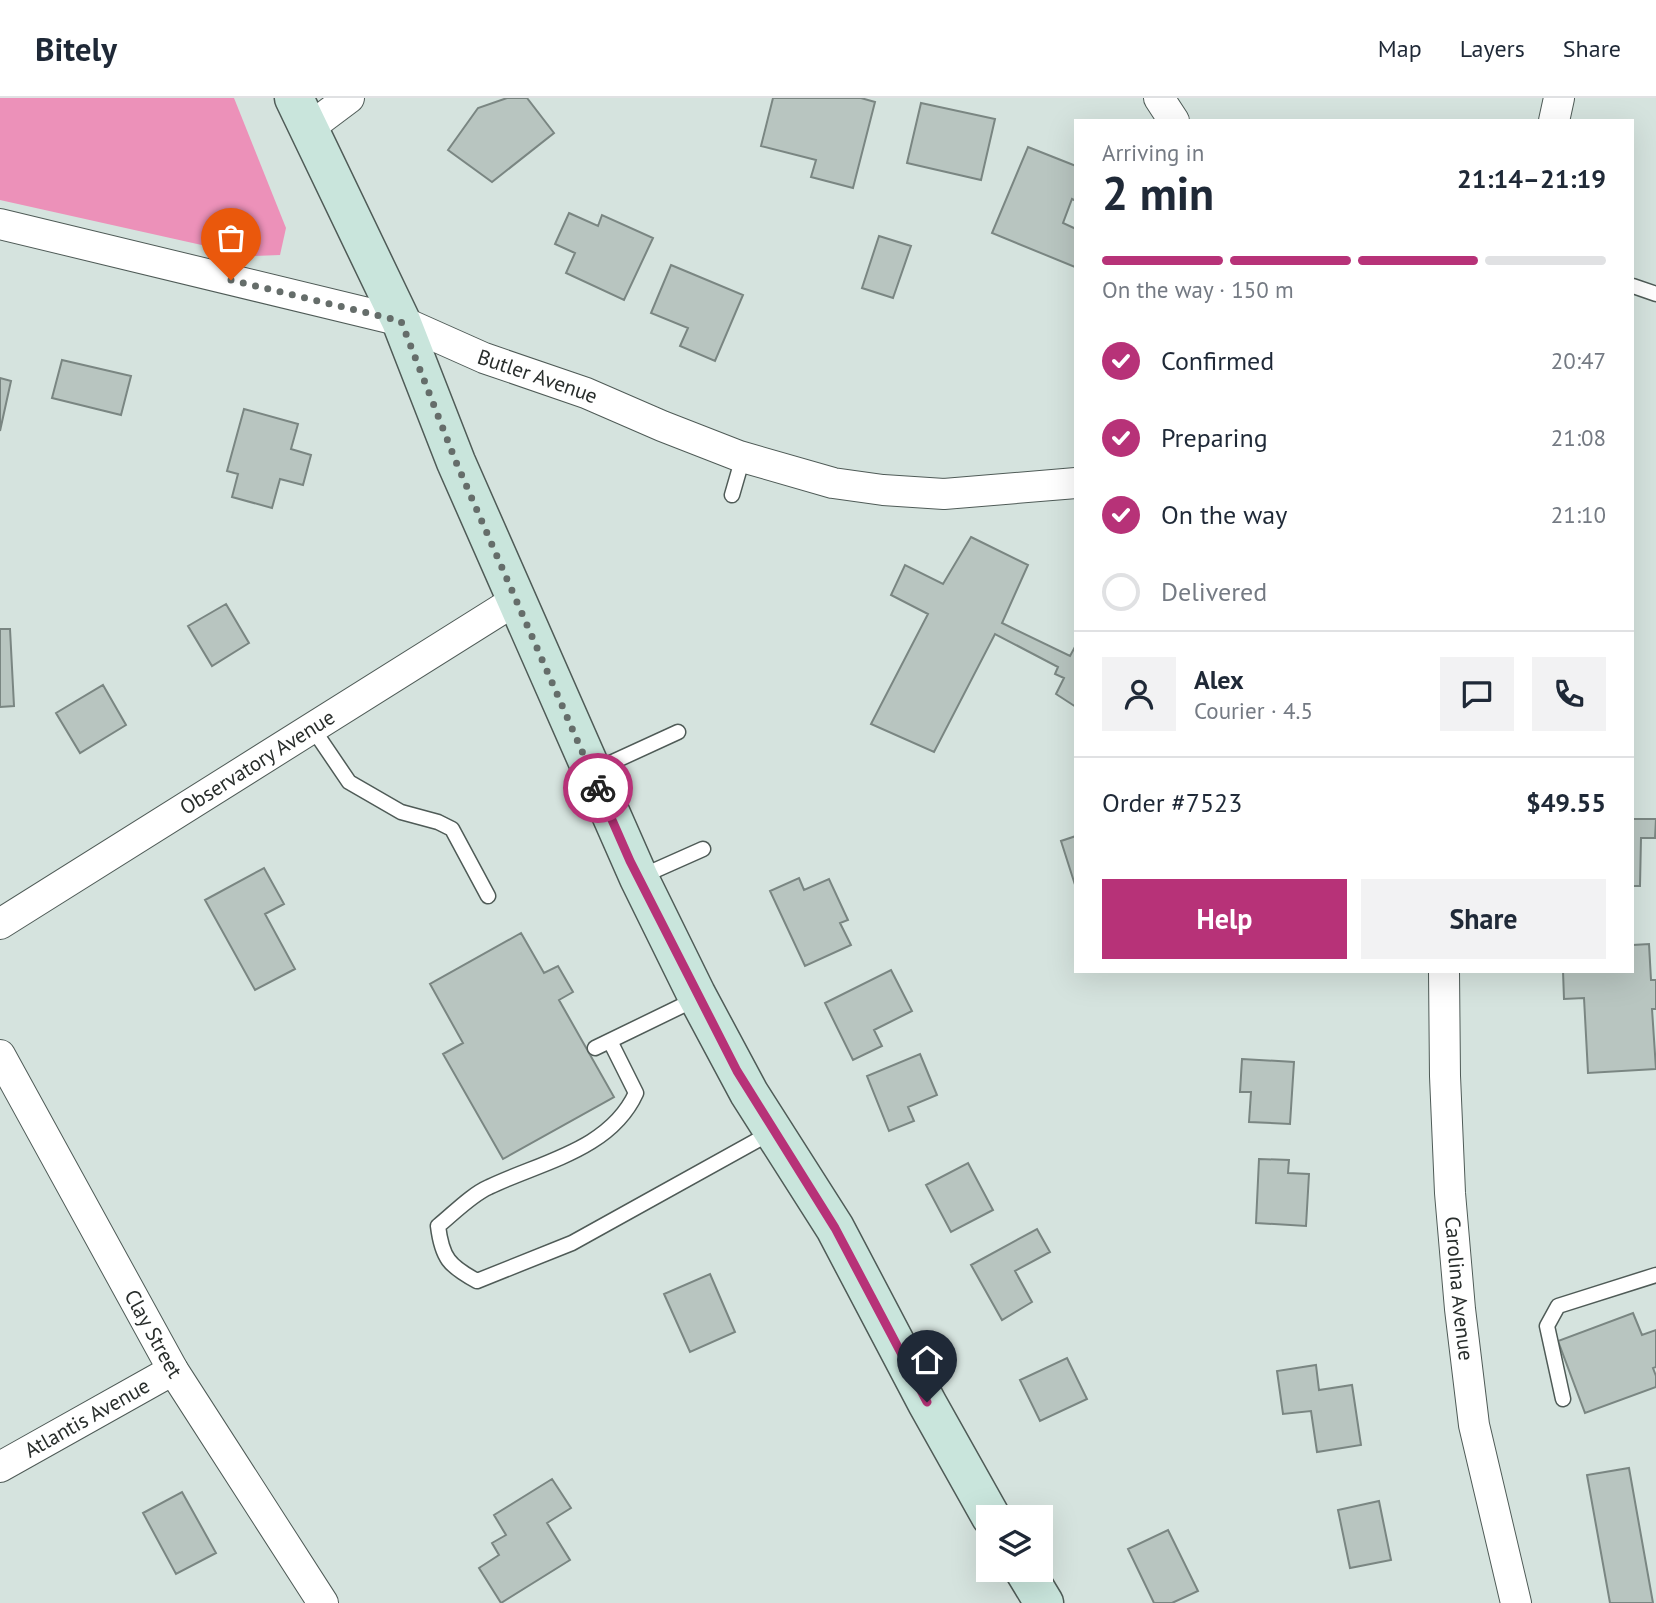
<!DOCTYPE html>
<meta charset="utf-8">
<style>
body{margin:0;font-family:"PT Sans",sans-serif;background:#f2f2f3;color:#1f2937;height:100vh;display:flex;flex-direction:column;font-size:26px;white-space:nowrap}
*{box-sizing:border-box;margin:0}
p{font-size:23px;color:#747a83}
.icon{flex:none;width:38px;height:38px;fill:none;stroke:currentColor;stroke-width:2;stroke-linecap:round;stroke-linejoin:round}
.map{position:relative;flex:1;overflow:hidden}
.drawer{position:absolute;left:1074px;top:21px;width:560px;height:854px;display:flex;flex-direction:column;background:#fff;border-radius:0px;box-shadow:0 7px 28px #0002}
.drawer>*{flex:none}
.controls{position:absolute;left:976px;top:1407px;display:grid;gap:14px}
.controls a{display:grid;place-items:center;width:77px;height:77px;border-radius:0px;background:#fff;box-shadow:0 7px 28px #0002;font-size:35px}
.pin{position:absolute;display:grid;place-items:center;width:60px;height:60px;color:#fff;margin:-72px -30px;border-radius:50% 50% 50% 0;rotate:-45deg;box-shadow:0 0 7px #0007}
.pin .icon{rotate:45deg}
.courier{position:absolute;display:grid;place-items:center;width:70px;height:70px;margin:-35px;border:5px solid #b73278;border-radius:50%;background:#fff;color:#222;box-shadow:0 2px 9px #0007}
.headline em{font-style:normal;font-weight:800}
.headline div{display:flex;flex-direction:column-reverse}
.headline{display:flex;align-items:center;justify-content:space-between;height:119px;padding:0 28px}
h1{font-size:46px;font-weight:800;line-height:52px}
.bar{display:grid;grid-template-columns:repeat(4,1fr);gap:10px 7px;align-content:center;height:84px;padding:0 28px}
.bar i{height:9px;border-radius:5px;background:#e0e1e3}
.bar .selected{background:#b73278}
.bar p{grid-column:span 4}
.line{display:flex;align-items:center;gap:18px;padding:0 28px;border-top:2px solid #e0e1e3}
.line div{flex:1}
.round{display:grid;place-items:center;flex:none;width:74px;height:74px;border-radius:0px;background:#f2f2f3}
ol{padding:0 28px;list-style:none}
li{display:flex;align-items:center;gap:21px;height:77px}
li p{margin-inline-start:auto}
li .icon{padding:7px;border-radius:50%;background:#b73278;color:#fff;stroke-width:4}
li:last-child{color:#747a83}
li i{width:38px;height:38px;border:4px solid #e0e1e3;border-radius:50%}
.cta{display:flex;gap:14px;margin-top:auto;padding:14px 28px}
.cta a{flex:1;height:80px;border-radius:0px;background:#b73278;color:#fff;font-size:28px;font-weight:800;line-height:80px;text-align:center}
.cta a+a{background:#f2f2f3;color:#1f2937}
header{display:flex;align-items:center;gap:42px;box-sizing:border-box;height:98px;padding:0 35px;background:#fff;border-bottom:2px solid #e0e1e3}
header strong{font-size:33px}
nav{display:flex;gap:38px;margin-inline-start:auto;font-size:24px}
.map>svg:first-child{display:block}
</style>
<header>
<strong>Bitely</strong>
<nav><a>Map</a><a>Layers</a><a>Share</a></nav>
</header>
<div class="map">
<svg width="1656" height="1505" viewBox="0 0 1656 1505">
<rect width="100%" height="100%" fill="#d5e3de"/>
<!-- forest -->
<path fill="#ec91b9" d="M 0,0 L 234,0 L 286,130 L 280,157 L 251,158 L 0,102 Z"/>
<!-- building -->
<path fill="#b8c5c0" stroke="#7a8682" stroke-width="2" d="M 507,0 L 527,0 L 554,35 L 492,84 L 448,52 L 478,10 Z
M 773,0 L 861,0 L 875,4 L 853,90 L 811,79 L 816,62 L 761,48 Z
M 921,5 L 995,21 L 981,82 L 907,65 Z
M 1028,49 L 1076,68 L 1076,103 L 1072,101 L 1063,125 L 1076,131 L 1075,169 L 992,135 Z
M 569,115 L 598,128 L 602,117 L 653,140 L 624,202 L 566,175 L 575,155 L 555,146 Z
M 879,138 L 911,148 L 893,200 L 862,190 Z
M 671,167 L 743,197 L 715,263 L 680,248 L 688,230 L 651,215 Z
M 62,262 L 131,278 L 121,317 L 52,300 Z
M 0,280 L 11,283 L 0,333 Z
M 244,311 L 298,326 L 291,351 L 311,357 L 303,387 L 280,381 L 272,410 L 232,399 L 238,376 L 227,373 Z
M 971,439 L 1028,467 L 1002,525 L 1070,558 L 1076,547 L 1076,609 L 1056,596 L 1064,580 L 1055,576 L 1058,569 L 995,536 L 934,654 L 871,626 L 928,516 L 891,497 L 905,467 L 943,486 Z
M 226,506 L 249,545 L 212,568 L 188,528 Z
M 0,531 L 10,531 L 14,608 L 0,609 Z
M 103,587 L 126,627 L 80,655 L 56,615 Z
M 1633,721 L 1656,721 L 1655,740 L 1641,740 L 1640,788 L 1633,788 Z
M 1076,738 L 1076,790 L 1061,743 Z
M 264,770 L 284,806 L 265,816 L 295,871 L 255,892 L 205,802 Z
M 799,780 L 804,792 L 829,781 L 848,822 L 840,825 L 851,847 L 805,868 L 770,793 Z
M 521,835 L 544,875 L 558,868 L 573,894 L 559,902 L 614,999 L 503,1061 L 443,956 L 463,945 L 430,886 Z
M 1649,846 L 1651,882 L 1656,882 L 1656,911 L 1652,911 L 1656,971 L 1588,975 L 1584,900 L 1564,901 L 1563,873 L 1633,873 L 1633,847 Z
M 891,872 L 912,913 L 874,932 L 882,948 L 853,962 L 825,905 Z
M 920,956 L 937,997 L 908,1009 L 914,1023 L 889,1033 L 867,978 Z
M 1242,961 L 1294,964 L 1290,1026 L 1249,1024 L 1251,994 L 1240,994 Z
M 1259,1061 L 1289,1062 L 1288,1075 L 1309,1076 L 1306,1128 L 1256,1125 Z
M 968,1065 L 993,1112 L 951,1134 L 926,1087 Z
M 1037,1131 L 1050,1154 L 1015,1173 L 1032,1204 L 1002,1222 L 971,1167 Z
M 710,1176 L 735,1234 L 690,1254 L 664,1196 Z
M 1633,1215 L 1642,1237 L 1656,1232 L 1656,1269 L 1653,1270 L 1656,1278 L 1656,1289 L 1585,1315 L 1558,1243 Z
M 1067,1260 L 1087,1301 L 1040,1323 L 1020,1282 Z
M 1316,1267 L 1319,1292 L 1352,1287 L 1361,1347 L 1317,1354 L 1311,1313 L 1283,1316 L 1277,1273 Z
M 1629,1370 L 1653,1505 L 1610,1505 L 1587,1377 Z
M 552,1381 L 571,1410 L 547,1425 L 570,1462 L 501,1505 L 479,1470 L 499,1457 L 492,1445 L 506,1437 L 494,1417 Z
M 182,1394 L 216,1455 L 176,1476 L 143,1415 Z
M 1379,1403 L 1391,1462 L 1350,1470 L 1338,1412 Z
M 1168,1432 L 1198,1493 L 1172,1505 L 1154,1505 L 1128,1451 Z"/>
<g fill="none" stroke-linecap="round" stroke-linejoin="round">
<!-- lane casing -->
<g stroke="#4f5b57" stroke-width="17">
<path id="lane" d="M 1633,188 L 1656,196
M 732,397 L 743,359
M 313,631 L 349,684 L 401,714 L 438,724 L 452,731 L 488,798
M 593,673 L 678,634
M 640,779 L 703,751
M 610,943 L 636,995 C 610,1052 541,1064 489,1089 C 471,1097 454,1115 438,1128 C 442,1160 449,1168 477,1183 L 572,1145 L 772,1034
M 595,950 L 698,900
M 1563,1301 L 1547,1228 L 1558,1208 L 1656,1177"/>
</g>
<!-- street casing -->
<g stroke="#4f5b57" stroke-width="32">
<g id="street">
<path d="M 1159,0 L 1174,23"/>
<path d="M 1554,23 L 1559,0"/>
<path d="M 309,30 L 349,0"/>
<path id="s1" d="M 0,126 L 401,223 L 484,260 L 586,295 L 662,328 L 739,358 L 833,385 L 883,392 L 944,396 L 1076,385"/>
<path id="s2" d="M 0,826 L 516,502"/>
<path id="s3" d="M 1444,873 L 1445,978 L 1450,1095 L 1460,1211 L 1474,1327 L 1516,1505"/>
<path id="s4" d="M 0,957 L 173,1272 L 323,1505"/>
<path id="s5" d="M 0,1369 L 173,1272"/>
</g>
</g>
<!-- secondary casing -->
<g stroke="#4f5b57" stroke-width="41">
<path id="secondary" d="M 294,0 L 401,223 L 456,364 L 639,780 L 696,896 L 749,995 L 835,1130 L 927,1305 L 991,1419
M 1024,1472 L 1044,1505"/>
</g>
<!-- lane -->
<use href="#lane" stroke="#fff" stroke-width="14"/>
<!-- street -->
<use href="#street" stroke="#fff" stroke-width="30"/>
<!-- secondary -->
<use href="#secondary" stroke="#c9e5dc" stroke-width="38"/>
</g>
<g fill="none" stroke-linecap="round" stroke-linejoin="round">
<!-- done -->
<path stroke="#656d6a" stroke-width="7" stroke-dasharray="0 12.6" d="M 231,182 L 401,223 L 456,364 L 598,690"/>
<!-- route -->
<path stroke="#b73278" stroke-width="9" d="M 598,690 L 630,763 L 737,973 L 835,1130 L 927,1304"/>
</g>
<g text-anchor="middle" stroke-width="7" stroke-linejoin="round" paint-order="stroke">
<!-- street labels -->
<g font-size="21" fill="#292e2c" stroke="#e2f0eb">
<text dy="7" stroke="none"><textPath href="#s1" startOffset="560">Butler Avenue</textPath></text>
<text dy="7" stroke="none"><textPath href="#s2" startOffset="304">Observatory Avenue</textPath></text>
<text dy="7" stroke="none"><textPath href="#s3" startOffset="318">Carolina Avenue</textPath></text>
<text dy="7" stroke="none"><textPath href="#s4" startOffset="318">Clay Street</textPath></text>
<text dy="7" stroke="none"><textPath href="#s5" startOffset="100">Atlantis Avenue</textPath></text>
</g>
</g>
</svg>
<div class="controls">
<a><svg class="icon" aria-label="layers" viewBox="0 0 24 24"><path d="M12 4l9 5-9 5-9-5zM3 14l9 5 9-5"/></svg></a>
</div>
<div class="pin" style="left:231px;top:182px;background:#ea580c"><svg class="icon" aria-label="bag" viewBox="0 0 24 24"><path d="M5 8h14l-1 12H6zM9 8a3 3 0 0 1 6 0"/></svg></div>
<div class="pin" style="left:927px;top:1304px;background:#1f2937"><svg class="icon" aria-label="home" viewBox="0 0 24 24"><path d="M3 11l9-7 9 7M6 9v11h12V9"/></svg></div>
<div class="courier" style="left:598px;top:690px"><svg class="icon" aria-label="bike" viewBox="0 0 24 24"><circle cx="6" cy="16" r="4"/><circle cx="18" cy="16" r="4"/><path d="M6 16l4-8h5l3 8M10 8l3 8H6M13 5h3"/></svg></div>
<section class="drawer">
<div class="headline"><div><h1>2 min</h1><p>Arriving in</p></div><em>21:14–21:19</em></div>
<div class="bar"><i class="selected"></i><i class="selected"></i><i class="selected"></i><i></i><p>On the way · 150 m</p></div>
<ol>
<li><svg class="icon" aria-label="check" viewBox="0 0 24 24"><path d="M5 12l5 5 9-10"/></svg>Confirmed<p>20:47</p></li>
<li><svg class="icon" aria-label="check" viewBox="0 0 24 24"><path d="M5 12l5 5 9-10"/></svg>Preparing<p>21:08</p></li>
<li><svg class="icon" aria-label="check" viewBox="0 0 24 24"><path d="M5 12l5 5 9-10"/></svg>On the way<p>21:10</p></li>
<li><i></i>Delivered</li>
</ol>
<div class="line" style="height:126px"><a class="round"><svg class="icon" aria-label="person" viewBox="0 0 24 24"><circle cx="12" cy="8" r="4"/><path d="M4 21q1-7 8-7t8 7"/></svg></a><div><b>Alex</b><p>Courier · 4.5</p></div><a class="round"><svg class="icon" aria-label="chat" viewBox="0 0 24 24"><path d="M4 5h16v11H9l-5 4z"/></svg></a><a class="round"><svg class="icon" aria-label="phone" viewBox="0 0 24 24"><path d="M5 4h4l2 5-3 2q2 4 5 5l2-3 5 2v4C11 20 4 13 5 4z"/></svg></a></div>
<div class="line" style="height:91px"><div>Order #7523</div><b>$49.55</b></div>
<div class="cta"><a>Help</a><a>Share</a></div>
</section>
</div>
